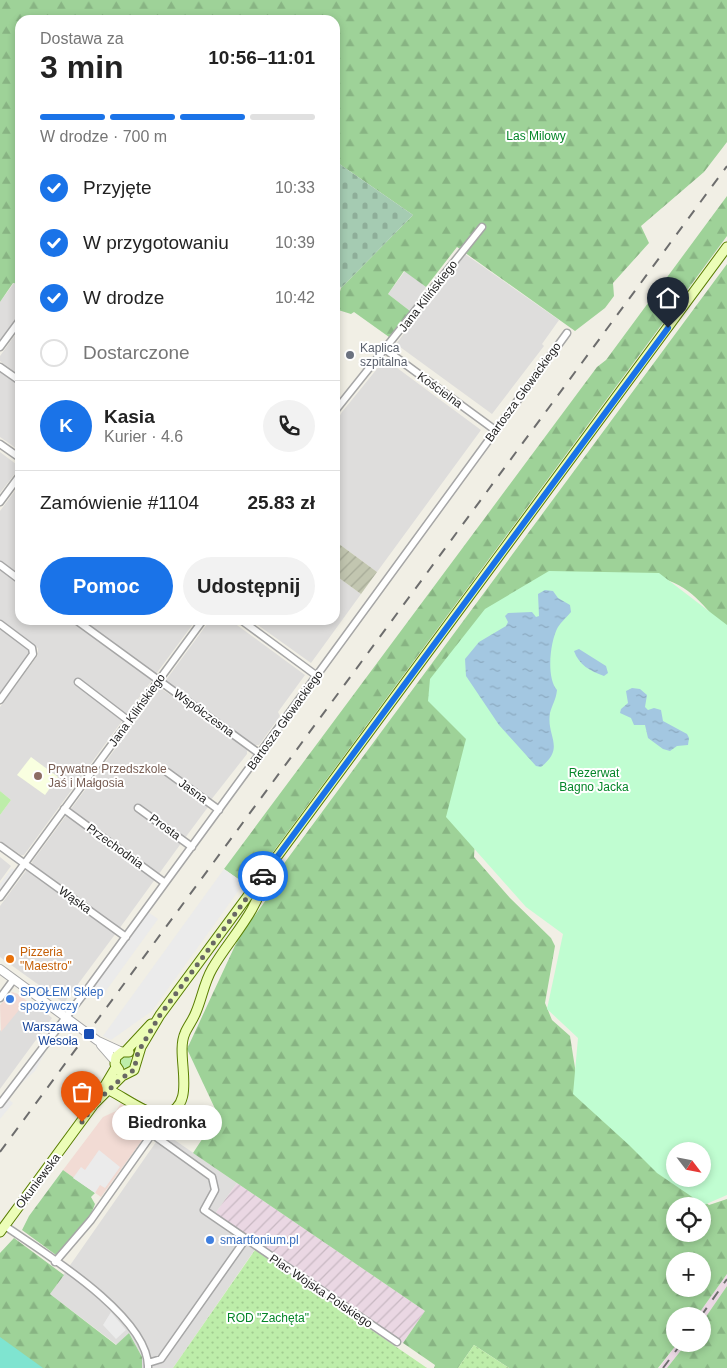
<!DOCTYPE html>
<html lang="pl">
<meta charset="utf-8">
<style>
body{margin:0;font-family:Arial,sans-serif;background:#f2f2f2;color:#222;height:100vh;display:flex;flex-direction:column;font-size:19px;white-space:nowrap}
*{box-sizing:border-box;margin:0}
p{font-size:16px;color:#767676}
.icon{flex:none;width:28px;height:28px;fill:none;stroke:currentColor;stroke-width:2;stroke-linecap:round;stroke-linejoin:round}
.map{position:relative;flex:1;overflow:hidden}
.side{position:absolute;left:15px;top:15px;width:325px;height:610px;display:flex;flex-direction:column;background:#fff;border-radius:15px;box-shadow:0 2px 8px #0003}
.side>*{flex:none}
.needle{width:32px;rotate:122deg}
.fabs{position:absolute;left:666px;top:1142px;display:grid;gap:10px}
.fabs a{display:grid;place-items:center;width:45px;height:45px;border-radius:50%;background:#fff;box-shadow:0 2px 8px #0003;font-size:25px}
.pin{position:absolute;display:grid;place-items:center;width:42px;height:42px;color:#fff;margin:-51px -21px;border-radius:50% 50% 50% 0;rotate:-45deg;box-shadow:0 0 5px #0007}
.pin .icon{rotate:45deg}
.courier{position:absolute;display:grid;place-items:center;width:50px;height:50px;margin:-25px;border:4px solid #1a73e8;border-radius:50%;background:#fff;color:#222;box-shadow:0 1px 6px #0007}
.bubble{position:absolute;height:35px;border-radius:18px;background:#fff;box-shadow:0 2px 8px #0003;font-size:16px;font-weight:700;line-height:35px;text-align:center}
.overview em{font-style:normal;font-weight:700}
.overview div{display:flex;flex-direction:column-reverse}
.overview{display:flex;align-items:center;justify-content:space-between;height:85px;padding:0 25px}
h1{font-size:32px;font-weight:700;line-height:38px}
.bar{display:grid;grid-template-columns:repeat(4,1fr);gap:8px 5px;align-content:center;height:60px;padding:0 25px}
.bar i{height:6px;border-radius:4px;background:#e0e0e0}
.bar .selected{background:#1a73e8}
.bar p{grid-column:span 4}
.line{display:flex;align-items:center;gap:12px;padding:0 25px;border-top:1px solid #e0e0e0}
.line div{flex:1}
.round{display:grid;place-items:center;flex:none;width:52px;height:52px;border-radius:26px;background:#f2f2f2}
ol{padding:0 25px;list-style:none}
li{display:flex;align-items:center;gap:15px;height:55px}
li p{margin-inline-start:auto}
li .icon{padding:5px;border-radius:50%;background:#1a73e8;color:#fff;stroke-width:4}
li:last-child{color:#767676}
li i{width:28px;height:28px;border:2px solid #e0e0e0;border-radius:50%}
.action{display:flex;gap:10px;margin-top:auto;padding:10px 25px}
.action a{flex:1;height:58px;border-radius:30px;background:#1a73e8;color:#fff;font-size:20px;font-weight:700;line-height:58px;text-align:center}
.action a+a{background:#f2f2f2;color:#222}
.map>svg:first-child{display:block}
</style>
<div class="map">
<svg width="727" height="1368" viewBox="0 0 727 1368">
<defs>
<pattern id="industrial-furrows" width="10" height="10" patternUnits="userSpaceOnUse" patternTransform="scale(1.25)"><rect width="10" height="10" fill="#ead7e3"/><path d="M-1 1l2-2M0 10L10 0M9 11l2-2" fill="none" stroke="#c8b8c2"/></pattern>
<pattern id="construction-furrows" width="10" height="10" patternUnits="userSpaceOnUse" patternTransform="scale(1.25)"><rect width="10" height="10" fill="#c2c6b0"/><path d="M-1 1l2-2M0 10L10 0M9 11l2-2" fill="none" stroke="#a6aa97"/></pattern>
<pattern id="forest-firs" width="22" height="20" patternUnits="userSpaceOnUse" patternTransform="scale(1.25)"><rect width="22" height="20" fill="#9ed298"/><path d="M5 1l3.5 6h-7zM16 11l3.5 6h-7z" fill="#88b483"/></pattern>
<pattern id="cemetery-stones" width="16" height="16" patternUnits="userSpaceOnUse" patternTransform="scale(1.25)"><rect width="16" height="16" fill="#a5cbb2"/><path d="M2 7V4a2 2 0 0 1 4 0v3zM10 15v-3a2 2 0 0 1 4 0v3z" fill="#8eae99"/></pattern>
<pattern id="garden-dots" width="8" height="8" patternUnits="userSpaceOnUse" patternTransform="scale(1.25)"><rect width="8" height="8" fill="#bdeda9"/><path d="M2 2h.1M6 6h.1" fill="none" stroke="#a2cb91" stroke-width="1.8" stroke-linecap="round"/></pattern>
<pattern id="water-ripples" width="26" height="14" patternUnits="userSpaceOnUse" patternTransform="scale(1.25)"><rect width="26" height="14" fill="#a3c7e1"/><path d="M2 4q2-2 4 0t4 0M15 11q2-2 4 0t4 0" fill="none" stroke="#8caac1"/></pattern>
</defs>
<rect width="100%" height="100%" fill="#f1efe5"/>
<!-- residential -->
<path fill="#dedddc" d="M 465,254 L 559,320 L 542,344 L 544,346 L 492,414 L 396,344 Z
M 405,271 L 426,287 L 410,311 L 388,294 Z
M 14,283 L 20,284 L 20,315 L 0,343 L 0,302 Z
M 20,328 L 20,376 L 0,361 L 0,356 Z
M 385,359 L 481,430 L 377,572 L 335,541 L 335,424 L 342,412 Z
M 0,371 L 20,385 L 20,451 L 0,437 Z
M 0,452 L 20,467 L 0,493 Z
M 20,484 L 20,577 L 0,563 L 0,511 Z
M 0,569 L 20,584 L 20,620 L 69,620 L 152,680 L 24,855 L 21,855 L 0,841 L 0,815 L 11,800 L 0,791 L 0,707 L 38,655 L 38,648 L 0,620 Z
M 335,575 L 361,594 L 311,663 L 251,620 L 335,620 Z
M 80,620 L 196,620 L 156,674 Z
M 210,620 L 230,620 L 305,675 L 278,712 L 280,716 L 259,745 L 254,745 L 167,683 L 166,680 Z
M 0,629 L 29,650 L 30,653 L 0,694 Z
M 160,688 L 217,726 L 247,750 L 247,754 L 207,805 L 208,807 L 185,838 L 139,805 L 136,808 L 182,842 L 119,929 L 33,867 L 32,862 Z
M 0,857 L 11,866 L 0,881 Z
M 28,868 L 68,901 L 72,900 L 116,933 L 64,1003 L 0,957 L 0,906 Z
M 31,1004 L 41,1008 L 52,1018 L 0,1089 L 0,1031 L 19,1009 L 24,1013 Z
M 163,1132 L 237,1183 L 214,1215 L 258,1245 L 173,1368 L 142,1368 L 142,1357 L 129,1333 L 117,1345 L 50,1294 Z"/>
<!-- commercial -->
<path fill="#f2dbd4" d="M 12,992 L 18,994 L 31,1004 L 24,1013 L 19,1010 L 1,1032 L 0,1005 Z
M 121,1103 L 153,1125 L 101,1197 L 63,1170 L 103,1117 L 116,1111 Z"/>
<!-- industrial -->
<path fill="url(#industrial-furrows)" d="M 237,1183 L 425,1311 L 403,1343 L 214,1215 Z"/>
<!-- education -->
<path fill="#f9ffe0" d="M 31,757 L 58,777 L 45,795 L 17,775 Z"/>
<!-- railway -->
<path fill="#ead7e3" d="M 727,1274 L 727,1286 L 703,1321 L 702,1316 L 697,1316 Z
M 677,1344 L 686,1344 L 667,1368 L 659,1368 Z"/>
<!-- construction -->
<path fill="url(#construction-furrows)" d="M 335,541 L 377,572 L 361,594 L 335,575 Z"/>
<!-- grass -->
<path fill="#bdeda9" d="M 0,791 L 11,800 L 0,815 Z
M120 1062a6 6 0 1 1 12 0a6 6 0 1 1-12 0Z"/>
<!-- forest -->
<path fill="url(#forest-firs)" fill-rule="evenodd" d="M 0,0 L 727,0 L 727,142 L 704,172 L 641,226 L 649,243 L 613,283 L 614,296 L 605,308 L 575,331 L 457,247 L 426,287 L 404,271 L 388,294 L 410,311 L 389,337 L 354,312 L 351,314 L 335,309 L 341,288 L 413,215 L 335,161 L 335,20 L 20,20 L 20,284 L 13,283 L 0,302 Z
M 727,196 L 727,236 L 248,886 L 224,869 L 597,367 L 606,360 Z
M 727,264 L 727,632 C 703,606 692,585 656,577 L 487,773 L 476,825 L 474,857 L 510,898 L 551,938 L 555,946 L 545,1003 L 552,1020 L 570,1036 L 578,1087 L 660,1168 L 709,1205 L 727,1199 L 727,1274 L 697,1316 L 675,1316 L 675,1344 L 677,1344 L 658,1368 L 509,1368 L 474,1345 L 458,1368 L 434,1368 L 435,1365 L 403,1343 L 425,1311 L 193,1153 L 218,1115 L 187,1049 L 239,937 L 271,893 L 274,877 ZM 675,1206 L 702,1206 L 702,1234 L 675,1234 ZM 675,1261 L 702,1261 L 702,1289 L 675,1289 Z
M 63,1170 L 95,1193 L 91,1197 L 95,1204 L 90,1217 L 56,1255 L 22,1230 L 29,1216 Z
M 14,1238 L 64,1275 L 50,1294 L 116,1345 L 129,1333 L 142,1357 L 142,1368 L 36,1368 L 0,1342 L 0,1253 Z
M 727,1286 L 727,1368 L 667,1368 L 686,1344 L 702,1344 L 703,1321 Z"/>
<!-- cemetery -->
<path fill="url(#cemetery-stones)" d="M 335,161 L 413,215 L 341,288 L 335,277 Z"/>
<!-- park -->
<path fill="#c0fdd1" fill-rule="evenodd" d="M 549,571 L 659,573 L 727,625 L 727,1195 L 704,1205 L 657,1173 L 629,1145 L 573,1094 L 578,1038 L 547,1009 L 563,934 L 526,907 L 446,817 L 466,739 L 428,701 L 430,679 L 485,609 ZM 675,1151 L 702,1151 L 702,1179 L 675,1179 Z"/>
<!-- garden -->
<path fill="url(#garden-dots)" d="M 255,1250 L 427,1368 L 173,1368 Z
M 474,1345 L 509,1368 L 458,1368 Z"/>
<!-- pitch -->
<path fill="#7fe4d0" d="M 0,1337 L 43,1368 L 0,1368 Z"/>
<!-- parking -->
<path fill="#ebebeb" d="M 12,868 L 15,871 L 0,891 L 0,884 Z
M 224,869 L 244,883 L 152,1011 L 111,1040 L 103,1036 Z
M 148,912 L 158,919 L 100,999 L 89,991 Z
M 48,1047 L 35,1071 L 15,1089 Z
M 8,1099 L 13,1103 L 0,1119 L 0,1110 Z
M 124,1105 L 148,1122 L 139,1135 L 115,1118 Z
M 99,1150 L 120,1167 L 105,1188 L 100,1185 L 95,1193 L 73,1178 L 81,1167 L 85,1170 Z
M 111,1312 L 126,1330 L 116,1339 L 103,1325 Z"/>
<!-- water -->
<path fill="url(#water-ripples)" d="M 545,590 L 553,591 L 558,598 L 570,605 L 571,612 C 567,617 561,622 558,627 C 550,641 546,678 557,690 C 556,700 552,705 550,713 C 546,737 566,747 541,767 L 536,766 L 499,725 L 466,676 L 465,659 L 479,642 L 506,626 L 508,622 L 505,616 L 508,613 L 532,612 L 536,617 L 539,616 L 538,594 Z
M 579,649 L 606,666 L 608,673 L 604,676 C 590,671 579,665 574,651 Z
M 632,688 L 640,689 L 647,695 L 645,707 L 648,710 L 654,708 L 661,710 L 663,721 L 687,734 L 689,738 L 688,745 L 677,746 L 670,751 L 663,749 L 648,738 L 645,725 L 634,725 L 631,718 L 620,713 L 621,709 L 628,703 L 626,691 Z"/>
<g fill="none" stroke-linecap="round" stroke-linejoin="round">
<!-- minor casing -->
<g stroke="#a6a6a6" stroke-width="9">
<path id="minor" d="M 0,347 L 20,320
M 386,350 L 495,430
M 0,367 L 20,381
M 335,411 L 482,227
M 0,444 L 20,458
M 0,502 L 20,475
M 0,565 L 20,580
M 76,620 L 260,754
M 241,620 L 317,676
M 0,624 L 32,648 L 33,654 L 0,700
M 78,682 L 129,721
M 167,772 L 219,810
M 138,808 L 192,847
M 64,809 L 165,883
M 0,846 L 126,937
M 0,897 L 203,620
M 0,998 L 14,979
M 0,1104 L 89,987 L 567,333
M 5,1226 C 43,1252 150,1317 148,1368
M 55,1262 L 91,1220 L 152,1134 L 212,1177 L 215,1190 L 204,1210 L 397,1342
M 148,1363 L 161,1359 L 245,1240"/>
</g>
<!-- tertiary casing -->
<g stroke="#a6a6a6" stroke-width="10">
<path id="tertiary" d="M 0,969 L 98,1041 L 122,1052
M 101,1045 L 115,1061"/>
</g>
<!-- secondary casing -->
<g stroke="#587d00" stroke-width="11">
<path id="secondary" d="M 125,1052 L 151,1024
M 119,1070 L 115,1064 L 116,1057 L 122,1052 L 129,1052
M 103,1087 C 122,1095 145,1115 164,1115 C 200,1105 174,1057 185,1033 C 188,1026 193,1020 196,1012 C 202,998 204,983 212,969 C 229,939 259,911 264,876
M 94,1104 L 122,1076 L 134,1070 L 141,1047 L 160,1015 L 727,247
M 0,1232 L 94,1104 L 116,1067"/>
</g>
<!-- minor -->
<use href="#minor" stroke="#fff" stroke-width="6"/>
<!-- tertiary -->
<use href="#tertiary" stroke="#fff" stroke-width="8"/>
<!-- secondary -->
<use href="#secondary" stroke="#ecfdb7" stroke-width="9"/>
<!-- rail -->
<path stroke="#6d6d6d" stroke-width="2" stroke-dasharray="10 10" stroke-linecap="butt" d="M 0,1152 L 727,166
M 701,1316 L 727,1279
M 663,1368 L 681,1344"/>
</g>
<g fill="none" stroke-linecap="round" stroke-linejoin="round">
<!-- done -->
<path stroke="#686864" stroke-width="5" stroke-dasharray="0 9" d="M 82,1122 C 96,1102 114,1082 134,1070 L 138,1052 L 160,1015 L 263,876"/>
<!-- route -->
<path stroke="#1a73e8" stroke-width="6" d="M 263,876 L 668,328"/>
</g>
<!-- markers -->
<circle fill="#6b7280" stroke="#fff" stroke-width="2" cx="350" cy="355" r="5"/>
<circle fill="#8d6e63" stroke="#fff" stroke-width="2" cx="38" cy="776" r="5"/>
<circle fill="#e8710a" stroke="#fff" stroke-width="2" cx="10" cy="959" r="5"/>
<g fill="#3f7fe0" stroke="#fff" stroke-width="2">
<circle cx="10" cy="999" r="5"/>
<circle cx="210" cy="1240" r="5"/>
</g>
<rect fill="#1a4fb4" stroke="#fff" stroke-width="2" x="83" y="1028" width="12" height="12" rx="2.5"/>
<g text-anchor="middle" stroke-width="4" stroke-linejoin="round" paint-order="stroke">
<!-- park labels -->
<g font-size="12" fill="#058629" stroke="#fff">
<text x="536" y="140">Las Milowy</text>
<text x="594" y="777">Rezerwat<tspan x="594" dy="14">Bagno Jacka</tspan></text>
<text x="268" y="1322">ROD "Zachęta"</text>
</g>
<!-- street labels -->
<g font-size="12" fill="#1f1f1f" stroke="#fff">
<text transform="translate(428 296) rotate(-52)" y="4">Jana Kilińskiego</text>
<text transform="translate(440 390) rotate(36)" y="4">Kościelna</text>
<text transform="translate(523 392) rotate(-54)" y="4">Bartosza Głowackiego</text>
<text transform="translate(137 710) rotate(-54)" y="4">Jana Kilińskiego</text>
<text transform="translate(204 713) rotate(36)" y="4">Współczesna</text>
<text transform="translate(285 720) rotate(-54)" y="4">Bartosza Głowackiego</text>
<text transform="translate(193 791) rotate(36)" y="4">Jasna</text>
<text transform="translate(165 827) rotate(36)" y="4">Prosta</text>
<text transform="translate(115 846) rotate(36)" y="4">Przechodnia</text>
<text transform="translate(75 900) rotate(36)" y="4">Wąska</text>
<text transform="translate(38 1181) rotate(-53)" y="4">Okuniewska</text>
<text transform="translate(321 1291) rotate(34)" y="4">Plac Wojska Polskiego</text>
</g>
<!-- worship labels -->
<g font-size="12" fill="#5b616d" stroke="#fff" text-anchor="start">
<text x="360" y="352">Kaplica<tspan x="360" dy="14">szpitalna</tspan></text>
</g>
<!-- education labels -->
<g font-size="12" fill="#785e54" stroke="#fff" text-anchor="start">
<text x="48" y="773">Prywatne Przedszkole<tspan x="48" dy="14">Jaś i Małgosia</tspan></text>
</g>
<!-- food labels -->
<g font-size="12" fill="#c56008" stroke="#fff" text-anchor="start">
<text x="20" y="956">Pizzeria<tspan x="20" dy="14">"Maestro"</tspan></text>
</g>
<!-- shop labels -->
<g font-size="12" fill="#366cbe" stroke="#fff" text-anchor="start">
<text x="20" y="996">SPOŁEM Sklep<tspan x="20" dy="14">spożywczy</tspan></text>
<text x="220" y="1244">smartfonium.pl</text>
</g>
<!-- transit labels -->
<g font-size="12" fill="#164399" stroke="#fff" text-anchor="end">
<text x="78" y="1031">Warszawa<tspan x="78" dy="14">Wesoła</tspan></text>
</g>
</g>
</svg>
<div class="fabs">
<a><svg class="needle" viewBox="-14 -14 28 28"><path d="M0-13l5 13h-10z" fill="#e53935"/><path d="M0 13l5-13h-10z" fill="#767676"/></svg></a>
<a><svg class="icon" aria-label="locate" viewBox="0 0 24 24"><circle cx="12" cy="12" r="6"/><path d="M12 2v4M12 18v4M2 12h4M18 12h4"/></svg></a>
<a>+</a>
<a>−</a>
</div>
<div class="pin" style="left:82px;top:1122px;background:#ea580c"><svg class="icon" aria-label="bag" viewBox="0 0 24 24"><path d="M5 8h14l-1 12H6zM9 8a3 3 0 0 1 6 0"/></svg></div>
<div class="pin" style="left:668px;top:328px;background:#1f2937"><svg class="icon" aria-label="home" viewBox="0 0 24 24"><path d="M3 11l9-7 9 7M6 9v11h12V9"/></svg></div>
<div class="courier" style="left:263px;top:876px"><svg class="icon" aria-label="car" viewBox="0 0 24 24"><path d="M5 17H2v-5l4-1 3-4h7l3 4 3 1v5h-3M9 17h6M6 11h13"/><circle cx="7" cy="17" r="2"/><circle cx="17" cy="17" r="2"/></svg></div>
<div class="bubble" style="left:112px;top:1105px;width:110px">Biedronka</div>
<section class="side">
<div class="overview"><div><h1>3 min</h1><p>Dostawa za</p></div><em>10:56–11:01</em></div>
<div class="bar"><i class="selected"></i><i class="selected"></i><i class="selected"></i><i></i><p>W drodze · 700 m</p></div>
<ol>
<li><svg class="icon" aria-label="check" viewBox="0 0 24 24"><path d="M5 12l5 5 9-10"/></svg>Przyjęte<p>10:33</p></li>
<li><svg class="icon" aria-label="check" viewBox="0 0 24 24"><path d="M5 12l5 5 9-10"/></svg>W przygotowaniu<p>10:39</p></li>
<li><svg class="icon" aria-label="check" viewBox="0 0 24 24"><path d="M5 12l5 5 9-10"/></svg>W drodze<p>10:42</p></li>
<li><i></i>Dostarczone</li>
</ol>
<div class="line" style="height:90px"><b class="round" style="background:#1a73e8;color:#fff">K</b><div><b>Kasia</b><p>Kurier · 4.6</p></div><a class="round"><svg class="icon" aria-label="phone" viewBox="0 0 24 24"><path d="M5 4h4l2 5-3 2q2 4 5 5l2-3 5 2v4C11 20 4 13 5 4z"/></svg></a></div>
<div class="line" style="height:65px"><div>Zamówienie #1104</div><b>25.83 zł</b></div>
<div class="action"><a>Pomoc</a><a>Udostępnij</a></div>
</section>
</div>
